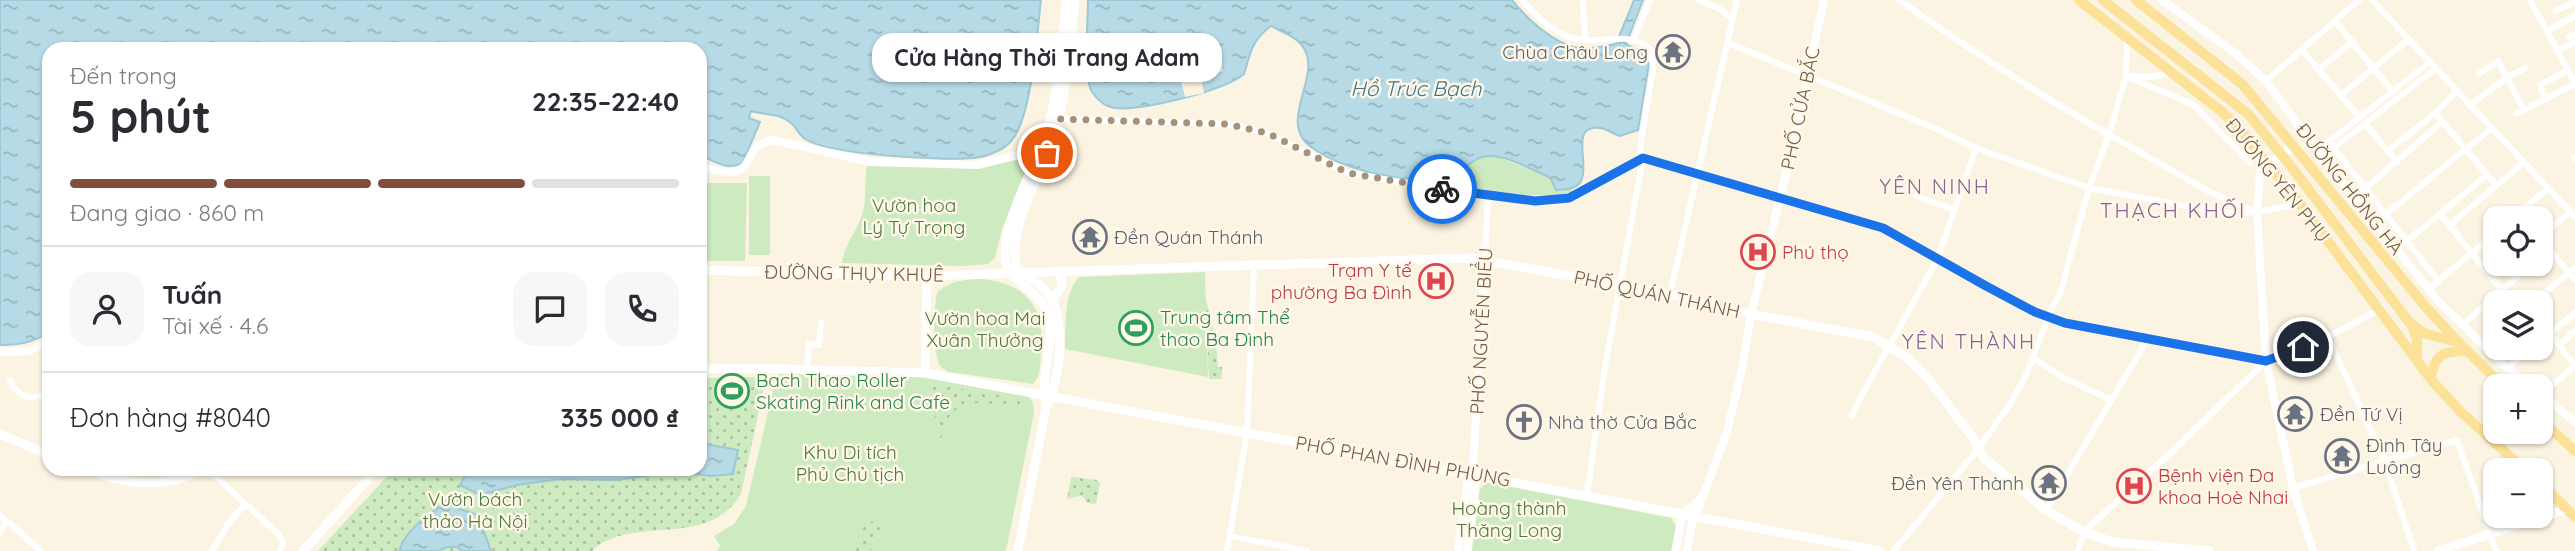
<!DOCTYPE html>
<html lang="vi">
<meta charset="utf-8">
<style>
body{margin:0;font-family:Quicksand,sans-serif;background:#f7f7f7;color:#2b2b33;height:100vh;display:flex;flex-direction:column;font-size:26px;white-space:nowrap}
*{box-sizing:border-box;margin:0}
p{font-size:23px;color:#7c7c81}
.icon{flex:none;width:38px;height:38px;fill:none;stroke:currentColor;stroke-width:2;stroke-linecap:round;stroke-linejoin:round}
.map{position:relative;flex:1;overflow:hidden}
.side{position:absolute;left:42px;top:42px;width:665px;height:434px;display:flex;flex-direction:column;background:#fff;border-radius:21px;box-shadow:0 2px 5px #0004}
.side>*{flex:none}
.controls{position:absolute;left:2483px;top:206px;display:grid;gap:14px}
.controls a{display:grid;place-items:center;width:70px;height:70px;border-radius:14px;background:#fff;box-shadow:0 2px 5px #0004;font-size:35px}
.pin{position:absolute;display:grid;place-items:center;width:60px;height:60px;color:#fff;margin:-30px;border:4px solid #fff;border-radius:50%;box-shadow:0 2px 7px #0007}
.courier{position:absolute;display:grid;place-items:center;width:70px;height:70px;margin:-35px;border:5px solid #1a73e8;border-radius:50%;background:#fff;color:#222;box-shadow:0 2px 9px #0007}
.bubble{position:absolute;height:49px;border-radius:21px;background:#fff;box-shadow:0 2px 5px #0004;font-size:23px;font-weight:700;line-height:49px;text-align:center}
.overview em{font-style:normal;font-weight:700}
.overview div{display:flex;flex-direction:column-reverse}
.overview{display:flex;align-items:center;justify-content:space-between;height:119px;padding:0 28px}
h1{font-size:46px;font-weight:700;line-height:52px}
.bar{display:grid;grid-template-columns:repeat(4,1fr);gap:10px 7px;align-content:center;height:84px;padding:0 28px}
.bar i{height:9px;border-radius:5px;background:#e1e1e2}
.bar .current{background:#804e3b}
.bar p{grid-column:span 4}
.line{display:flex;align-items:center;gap:18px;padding:0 28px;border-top:2px solid #e1e1e2}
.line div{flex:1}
.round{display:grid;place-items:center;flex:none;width:74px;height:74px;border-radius:21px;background:#f7f7f7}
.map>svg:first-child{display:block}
</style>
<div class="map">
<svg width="2575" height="551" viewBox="0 0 2575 551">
<defs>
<pattern id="garden-dots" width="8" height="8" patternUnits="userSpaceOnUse" patternTransform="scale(1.75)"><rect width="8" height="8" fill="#cdeac0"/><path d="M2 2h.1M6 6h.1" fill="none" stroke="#abc19e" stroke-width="1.8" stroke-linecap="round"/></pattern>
<pattern id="water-ripples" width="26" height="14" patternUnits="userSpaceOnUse" patternTransform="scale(1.75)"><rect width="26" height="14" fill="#b6dae6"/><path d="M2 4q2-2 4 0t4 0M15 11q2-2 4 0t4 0" fill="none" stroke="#99b4bc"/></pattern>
</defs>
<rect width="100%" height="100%" fill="#fcf4e2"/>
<!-- park -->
<path fill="#cdeac0" d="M 1489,156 L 1498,157 L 1547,176 L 1551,179 L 1553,186 L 1572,188 L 1572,192 C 1544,200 1472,191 1441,186 L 1435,178 L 1457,172 L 1478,157 Z
M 1017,160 L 1022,161 L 1027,170 L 1002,229 L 995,258 L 988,264 L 963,266 L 842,263 C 844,244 859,229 863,211 C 867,196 864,180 867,166 L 981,167 Z
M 749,176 L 770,176 L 770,255 L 749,255 Z
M 700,183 L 747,183 L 745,261 L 700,261 Z
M 1205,272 L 1208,377 L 1065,349 C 1066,329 1063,290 1080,277 Z
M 981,279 C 1026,283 1046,307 1041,353 C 1040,365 1041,375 1033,384 L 949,372 C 944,369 939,367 938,361 C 932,341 934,312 937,293 C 950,280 964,280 981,279 Z
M 777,374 L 922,376 L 1027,395 L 1033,403 L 1034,413 L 1006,551 L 717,551 L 720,546 L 714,536 L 734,524 L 746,506 Z
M 1487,482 L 1671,518 L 1676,526 L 1671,551 L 1472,551 L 1480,489 Z"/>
<!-- garden -->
<path fill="url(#garden-dots)" d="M 1205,297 L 1215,334 L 1218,367 L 1222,367 L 1222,379 L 1209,379 Z
M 753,377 L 762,378 L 765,383 L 741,494 C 707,551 631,513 592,551 L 318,551 L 394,469 L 700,469 L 700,378 Z
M 933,384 L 1017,398 L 1024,409 C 989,404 950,390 943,436 L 939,439 L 933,404 Z
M 1071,477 L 1097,480 L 1100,483 L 1096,504 L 1087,503 C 1082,490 1075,499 1067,499 Z
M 877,520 L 884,522 L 884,524 L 870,551 L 855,551 L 860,539 L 858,538 C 861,527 867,522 877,520 Z"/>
<!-- water -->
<path fill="url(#water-ripples)" stroke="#9cc9d7" stroke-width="2" d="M 0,0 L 1041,0 C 1037,33 1032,116 1012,140 C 1003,151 987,156 974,158 C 944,161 829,155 805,139 C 799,135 796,127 791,123 C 780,113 765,115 751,111 L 749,118 L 760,122 L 743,162 C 729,172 714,161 700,155 L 700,49 L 49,49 L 49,332 C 32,343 20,345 0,345 Z
M 1088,0 L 1512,0 C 1527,19 1554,44 1578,48 C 1590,50 1604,46 1616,44 L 1634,0 L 1643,0 L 1626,44 L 1643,53 L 1649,64 L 1638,130 L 1620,136 C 1613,134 1607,129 1600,128 C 1563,123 1600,180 1572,188 C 1567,190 1560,189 1556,190 L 1551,179 L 1547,176 C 1530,169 1510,157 1492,156 C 1474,155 1469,168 1454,173 C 1414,188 1345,171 1311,147 C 1274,120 1329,71 1299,42 C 1292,35 1280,31 1271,26 C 1251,41 1251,52 1244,74 C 1224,91 1141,111 1114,108 C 1105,107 1097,99 1092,92 C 1083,77 1088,20 1088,0 Z
M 700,443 L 738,450 L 733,474 L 712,476 L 676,472 L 615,480 L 560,479 L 517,485 L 480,495 L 460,485 L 468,469 L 700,469 Z
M 445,504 L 478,515 L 491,551 L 462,551 L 457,547 L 447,547 L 438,551 L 399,551 C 407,528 426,516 445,504 Z"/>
<!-- pier -->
<path fill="#fcf4e2" d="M 1221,59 L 1223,71 L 1201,77 L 1204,93 L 1185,97 L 1179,74 L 1153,79 L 1148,78 L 1148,74 Z"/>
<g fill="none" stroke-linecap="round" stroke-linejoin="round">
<!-- minor -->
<path stroke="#fff" stroke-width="6" d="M 1583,0 L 1585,40
M 1698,0 L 1718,8 L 1733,19
M 1899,0 C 1976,54 2055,105 2138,151 C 2175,172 2211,195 2251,210
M 2372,0 L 2575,217
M 2530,0 L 2575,83
M 2556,11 L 2575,2
M 2335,21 L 2393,92
M 2547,31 L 2575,16
M 2569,37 L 2575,34
M 1634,39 L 1650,0
M 1728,43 L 1930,126 L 1976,148 L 2089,188 L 2223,213 L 2257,212 L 2288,206 L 2297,200
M 2302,50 L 2360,118
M 2557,51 L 2575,42
M 2319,69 L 2351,43
M 2479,74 L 2498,61 L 2524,110
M 2126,76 L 2194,105 L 2250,163
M 2131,76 L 2153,77 L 2171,72
M 2266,81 L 2359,0
M 2341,95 L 2408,40
M 2545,99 L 2540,85 L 2568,70
M 2470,105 L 2508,77 L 2525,68
M 2435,113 L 2496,185
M 2516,114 L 2575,84
M 1059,119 L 1227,124 L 1267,133 L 1348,173 L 1488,197 L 1535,201 L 1569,198 L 1643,158 L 1640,148 L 1653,69 L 1651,50 C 1630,29 1602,45 1576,39 C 1553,34 1537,16 1522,0
M 2365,124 L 2397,162
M 2329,142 L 2439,282
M 2318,150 L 2429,63
M 2388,151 L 2435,113 L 2457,91
M 2322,157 L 2435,69
M 2574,158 L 2575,157
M 1916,196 L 1955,210
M 2355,197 L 2442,122
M 2440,214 L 2502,290
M 2512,219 L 2548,188
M 2376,222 L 2492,128
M 2450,225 L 2524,162
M 2541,236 L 2570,212
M 2541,240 L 2575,279
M 2397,249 L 2487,175
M 2541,256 L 2549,249
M 1485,259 L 1488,197
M 2492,277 L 2508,264
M 2429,289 L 2496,233
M 1670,294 L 1737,0
M 2532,303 L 2575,268
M 2462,325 L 2532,264
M 2328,337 L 2385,461 L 2414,551
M 2541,341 L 2575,313
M 2483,345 L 2496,333
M 2559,345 L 2575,331
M 2033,358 L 2062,377 L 2111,400
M 2507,368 L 2532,348
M 807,370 L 809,344 L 819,345 L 821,323
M 10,380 C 18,399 33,401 49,392
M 2541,394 L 2575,366 L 2550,334
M 1852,416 L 1858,402 L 1937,260 L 1976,148
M 208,469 L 278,534 L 283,542 L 280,551
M 2293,488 L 2457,440 L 2496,551
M 1587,495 L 1605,367 L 1643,158 L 1883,228 L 1986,286 L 2035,312 L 2065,323 L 2266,361
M 2046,510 L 2142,349 L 2145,338
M 0,515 L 41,551
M 0,533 L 6,522
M 1230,536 L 1307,551
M 212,551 L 228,524 L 245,504
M 1227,551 L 1247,433 L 1254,265
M 1894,551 L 1978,449 L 2011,403 L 2026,375 L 2052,308 L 2060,294 L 2089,188 L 2109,135 L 2126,76 L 2127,37
M 2078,551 L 2084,532 L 2089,527 L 2178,446 L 2266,361 L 2328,337 L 2380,309"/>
<!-- tertiary -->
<path stroke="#fff" stroke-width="8" d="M 2162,0 L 2235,53 L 2266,81 L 2322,157 L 2439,302 L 2507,368 L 2532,387
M 2294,146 L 2260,172 L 2257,212 L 2266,361 L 2293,488 L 2313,551
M 700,166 C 766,187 734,146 773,140 L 870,162 L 978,165 L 1022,154 L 1030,156 L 1035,163
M 0,352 L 29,351 L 49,341
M 2541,394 L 2575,422
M 1458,551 L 1469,471
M 1467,551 L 1477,474 L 1473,466 L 1485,259
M 1676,551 L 1682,514 L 1700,500
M 1687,551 L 1693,516 L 1698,510 L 1727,432 L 1742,369 L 1751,314 L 1788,166 L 1824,0"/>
<!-- secondary -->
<path stroke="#fff" stroke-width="9" d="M 700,270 L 927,276 L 1471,258 L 1670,294 L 1751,314 L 1873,337 L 1906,357 L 1926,376 L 1973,438 L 1984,458 L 2046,510 L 2084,532 L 2112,542 L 2210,551
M 1052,301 L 1062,286 L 1060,271
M 700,369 L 743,368 L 925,373 L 1880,551
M 925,373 L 927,276
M 1045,400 C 1040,370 1058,340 1046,310 C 1037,288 1005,281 1005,257 C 1004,217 1036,166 1048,126 C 1060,86 1062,42 1066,0
M 0,434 L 49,455
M 85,469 C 122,483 164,492 200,469
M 303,551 L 377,469
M 1018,551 L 1046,408 C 1060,380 1067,322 1049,295 C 1040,282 1025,277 1016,265 C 1007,224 1050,159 1059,117 C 1068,79 1071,39 1075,0
M 2438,551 L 2567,509"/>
<!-- primary -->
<path stroke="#fce199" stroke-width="10" d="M 2079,0 L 2221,111 L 2239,128 L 2297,200 L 2433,382 L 2461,412 L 2526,471
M 2103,0 L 2248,114 L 2290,165 L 2409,322 L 2426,334 L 2457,342
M 2136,0 L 2243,85 L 2425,306 L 2458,342 L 2504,387
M 2411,324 L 2417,339 L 2417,360
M 2431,379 C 2434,354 2443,351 2467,351
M 2541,420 L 2575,451
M 2541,484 L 2575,517"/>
</g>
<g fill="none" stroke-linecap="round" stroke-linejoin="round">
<!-- done -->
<path stroke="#a4917e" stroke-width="7" stroke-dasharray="0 12.6" d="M 1047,153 L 1059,119 L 1227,124 L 1267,133 L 1348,173 L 1442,189"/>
<!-- route -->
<path stroke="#1a73e8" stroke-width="9" d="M 1442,189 L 1535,201 L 1569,198 L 1643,158 L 1883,228 L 1986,286 L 2035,312 L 2065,323 L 2266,361 L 2303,347"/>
</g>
<!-- icons -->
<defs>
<g id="temple-ring" transform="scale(1.75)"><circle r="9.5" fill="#fff8e8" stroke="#6b7280" stroke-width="1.5"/><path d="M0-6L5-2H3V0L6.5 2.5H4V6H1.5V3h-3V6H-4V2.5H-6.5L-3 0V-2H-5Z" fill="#6b7280"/></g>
<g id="hospital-ring" transform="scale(1.75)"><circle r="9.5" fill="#fff8e8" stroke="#e0444e" stroke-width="1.5"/><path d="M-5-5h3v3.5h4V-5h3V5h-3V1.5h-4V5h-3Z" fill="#e0444e"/></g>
<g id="stadium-ring" transform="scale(1.75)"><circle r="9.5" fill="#fff8e8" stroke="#2e9e5b" stroke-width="1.5"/><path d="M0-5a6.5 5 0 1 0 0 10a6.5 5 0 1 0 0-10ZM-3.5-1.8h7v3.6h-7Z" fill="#2e9e5b"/></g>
<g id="church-ring" transform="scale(1.75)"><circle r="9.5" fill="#fff8e8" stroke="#6b7280" stroke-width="1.5"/><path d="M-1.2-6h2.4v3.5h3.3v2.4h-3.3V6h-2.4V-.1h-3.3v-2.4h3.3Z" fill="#6b7280"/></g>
</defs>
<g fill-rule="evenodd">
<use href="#temple-ring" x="1673" y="52"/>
<use href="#temple-ring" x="1090" y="237"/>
<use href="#hospital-ring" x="1758" y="252"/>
<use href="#hospital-ring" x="1436" y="281"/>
<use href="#stadium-ring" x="1136" y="328"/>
<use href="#stadium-ring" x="732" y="391"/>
<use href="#temple-ring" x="2295" y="414"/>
<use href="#church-ring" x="1524" y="422"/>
<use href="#temple-ring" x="2342" y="456"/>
<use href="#temple-ring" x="2049" y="483"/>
<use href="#hospital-ring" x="2134" y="486"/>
</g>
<g text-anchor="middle" stroke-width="5" stroke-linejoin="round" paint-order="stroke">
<!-- worship labels -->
<g font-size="19" fill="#5b616d" stroke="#fff8e8" text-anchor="start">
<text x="1648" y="59" text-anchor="end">Chùa Châu Long</text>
<text x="1114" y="244">Đền Quán Thánh</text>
<text x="2320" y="421">Đền Tứ Vị</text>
<text x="1548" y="429">Nhà thờ Cửa Bắc</text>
<text x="2366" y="452">Đình Tây<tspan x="2366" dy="22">Luông</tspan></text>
<text x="2024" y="490" text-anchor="end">Đền Yên Thành</text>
</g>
<!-- street labels -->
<g font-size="19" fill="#745c48" stroke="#fff8e8">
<text transform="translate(1800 108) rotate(-78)" y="7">PHỐ CỬA BẮC</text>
<text transform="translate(2278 180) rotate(51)" y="7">ĐƯỜNG YÊN PHỤ</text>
<text transform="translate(2350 189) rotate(52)" y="7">ĐƯỜNG HỒNG HÀ</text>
<text transform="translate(854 273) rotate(1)" y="7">ĐƯỜNG THỤY KHUÊ</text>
<text transform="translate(1657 294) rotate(12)" y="7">PHỐ QUÁN THÁNH</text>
<text transform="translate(1481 331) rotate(-87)" y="7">PHỐ NGUYỄN BIỂU</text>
<text transform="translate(1403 461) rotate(10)" y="7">PHỐ PHAN ĐÌNH PHÙNG</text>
</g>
<!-- park labels -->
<g font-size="19" fill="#4c7940" stroke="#fff8e8">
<text x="914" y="212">Vườn hoa<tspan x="914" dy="22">Lý Tự Trọng</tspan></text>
<text x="985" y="325">Vườn hoa Mai<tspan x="985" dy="22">Xuân Thưởng</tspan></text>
<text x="850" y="459">Khu Di tích<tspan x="850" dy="22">Phủ Chủ tịch</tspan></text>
<text x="475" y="506">Vườn bách<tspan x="475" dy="22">thảo Hà Nội</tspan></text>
<text x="1509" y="515">Hoàng thành<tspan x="1509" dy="22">Thăng Long</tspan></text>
</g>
<!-- health labels -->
<g font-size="19" fill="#be3a42" stroke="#fff8e8" text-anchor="start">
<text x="1782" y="259">Phú thọ</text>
<text x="1412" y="277" text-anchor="end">Trạm Y tế<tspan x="1412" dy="22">phường Ba Đình</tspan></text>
<text x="2158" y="482">Bệnh viện Đa<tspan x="2158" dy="22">khoa Hoè Nhai</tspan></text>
</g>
<!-- leisure labels -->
<g font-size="19" fill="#27864d" stroke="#fff8e8" text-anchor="start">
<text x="1160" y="324">Trung tâm Thể<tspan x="1160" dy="22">thao Ba Đình</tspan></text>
<text x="756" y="387">Bach Thao Roller<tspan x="756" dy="22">Skating Rink and Cafe</tspan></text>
</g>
<!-- water labels -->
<g font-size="21" font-style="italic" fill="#417587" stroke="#fff8e8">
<text x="1416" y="96">Hồ Trúc Bạch</text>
</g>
<!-- neighbourhood labels -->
<g font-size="21" letter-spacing="2" fill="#8b6497" stroke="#fff8e8">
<text x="1935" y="194">YÊN NINH</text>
<text x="2173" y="218">THẠCH KHỐI</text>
<text x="1969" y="349">YÊN THÀNH</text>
</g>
</g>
</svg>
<div class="controls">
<a><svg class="icon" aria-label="locate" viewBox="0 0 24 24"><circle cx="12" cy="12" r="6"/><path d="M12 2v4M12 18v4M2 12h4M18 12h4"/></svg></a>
<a><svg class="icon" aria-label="layers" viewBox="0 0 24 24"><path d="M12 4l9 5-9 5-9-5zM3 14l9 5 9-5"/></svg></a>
<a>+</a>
<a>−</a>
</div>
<div class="pin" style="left:1047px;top:153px;background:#ea580c"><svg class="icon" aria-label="bag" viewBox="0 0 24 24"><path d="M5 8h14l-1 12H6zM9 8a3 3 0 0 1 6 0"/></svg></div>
<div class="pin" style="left:2303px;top:347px;background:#1f2937"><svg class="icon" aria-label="home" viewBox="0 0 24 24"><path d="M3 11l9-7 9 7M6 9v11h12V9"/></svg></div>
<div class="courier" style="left:1442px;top:189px"><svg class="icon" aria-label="bike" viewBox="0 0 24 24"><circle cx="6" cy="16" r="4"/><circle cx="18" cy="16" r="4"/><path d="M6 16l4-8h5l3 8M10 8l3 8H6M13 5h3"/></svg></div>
<div class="bubble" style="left:872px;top:33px;width:350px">Cửa Hàng Thời Trang Adam</div>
<section class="side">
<div class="overview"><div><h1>5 phút</h1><p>Đến trong</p></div><em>22:35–22:40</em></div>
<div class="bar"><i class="current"></i><i class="current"></i><i class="current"></i><i></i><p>Đang giao · 860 m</p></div>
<div class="line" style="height:126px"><a class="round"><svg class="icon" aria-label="person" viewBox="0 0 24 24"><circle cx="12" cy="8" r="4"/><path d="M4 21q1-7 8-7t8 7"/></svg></a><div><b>Tuấn</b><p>Tài xế · 4.6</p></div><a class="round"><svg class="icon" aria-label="chat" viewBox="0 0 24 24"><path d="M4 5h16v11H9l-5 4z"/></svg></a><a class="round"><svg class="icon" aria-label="phone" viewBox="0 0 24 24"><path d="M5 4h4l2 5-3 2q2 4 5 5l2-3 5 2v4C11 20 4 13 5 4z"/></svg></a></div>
<div class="line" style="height:91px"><div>Đơn hàng #8040</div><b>335 000 ₫</b></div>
</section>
</div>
